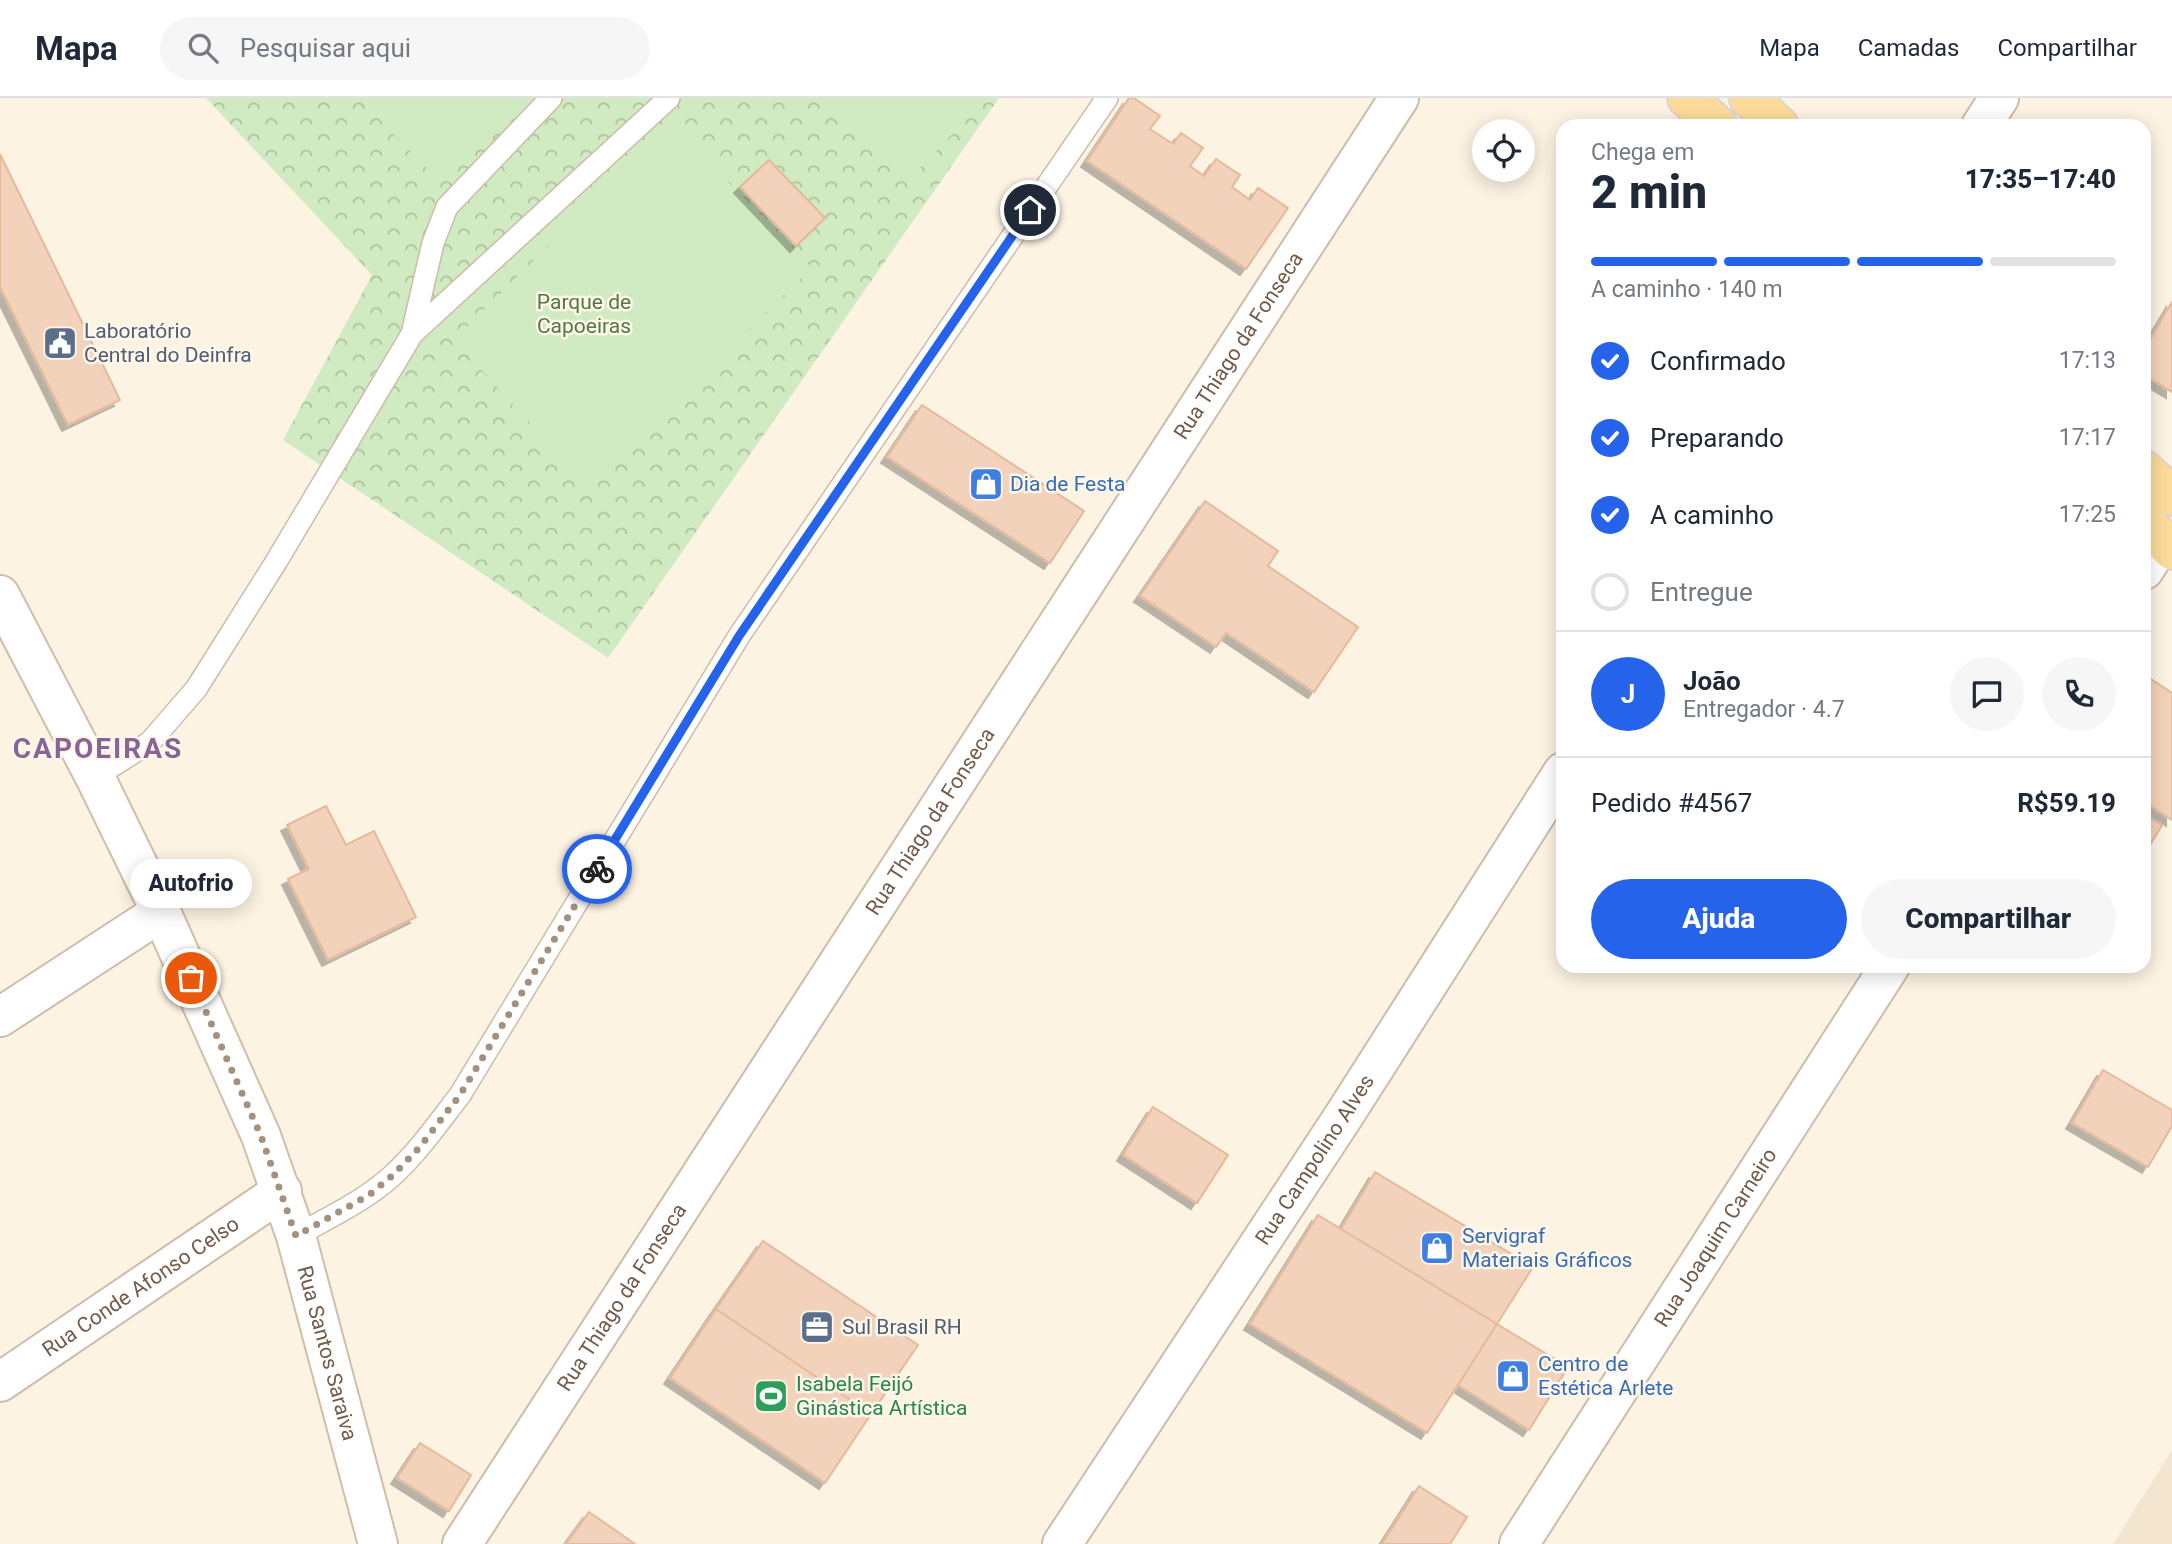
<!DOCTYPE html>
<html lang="pt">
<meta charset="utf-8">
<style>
body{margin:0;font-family:Roboto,sans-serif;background:#f6f6f7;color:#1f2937;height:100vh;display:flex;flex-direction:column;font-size:26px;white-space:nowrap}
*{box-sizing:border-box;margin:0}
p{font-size:23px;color:#747a83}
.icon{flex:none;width:38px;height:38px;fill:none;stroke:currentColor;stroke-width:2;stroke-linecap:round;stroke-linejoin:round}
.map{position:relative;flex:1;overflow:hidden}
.panel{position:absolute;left:1556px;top:21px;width:595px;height:854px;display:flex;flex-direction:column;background:#fff;border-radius:21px;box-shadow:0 4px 18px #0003}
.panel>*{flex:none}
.buttons{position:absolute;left:1472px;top:21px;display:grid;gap:14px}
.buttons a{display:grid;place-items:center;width:63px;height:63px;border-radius:50%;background:#fff;box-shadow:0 4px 18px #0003;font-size:35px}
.pin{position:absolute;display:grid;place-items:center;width:60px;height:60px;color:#fff;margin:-30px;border:4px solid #fff;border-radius:50%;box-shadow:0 2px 7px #0007}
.courier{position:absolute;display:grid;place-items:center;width:70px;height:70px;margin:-35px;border:5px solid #2563eb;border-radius:50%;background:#fff;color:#222;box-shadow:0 2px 9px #0007}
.bubble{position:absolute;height:49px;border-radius:24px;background:#fff;box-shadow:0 4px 18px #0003;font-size:23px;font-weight:800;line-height:49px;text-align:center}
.summary em{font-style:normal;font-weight:800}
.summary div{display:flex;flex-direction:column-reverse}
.summary{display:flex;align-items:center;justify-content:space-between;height:119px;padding:0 35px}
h1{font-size:46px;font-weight:800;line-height:52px}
.bar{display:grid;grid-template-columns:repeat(4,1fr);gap:10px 7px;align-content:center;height:84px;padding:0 35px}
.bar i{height:9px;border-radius:5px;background:#e0e1e3}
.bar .on{background:#2563eb}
.bar p{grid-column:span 4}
.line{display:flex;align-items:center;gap:18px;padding:0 35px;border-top:2px solid #e0e1e3}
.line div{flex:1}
.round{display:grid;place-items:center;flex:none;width:74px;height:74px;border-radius:37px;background:#f6f6f7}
ol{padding:0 35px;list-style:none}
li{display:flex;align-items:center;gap:21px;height:77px}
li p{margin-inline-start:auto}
li .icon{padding:7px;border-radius:50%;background:#2563eb;color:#fff;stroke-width:4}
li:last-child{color:#747a83}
li i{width:38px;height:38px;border:4px solid #e0e1e3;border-radius:50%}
.action{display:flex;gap:14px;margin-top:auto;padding:14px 35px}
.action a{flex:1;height:80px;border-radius:42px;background:#2563eb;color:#fff;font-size:28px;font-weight:800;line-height:80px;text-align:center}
.action a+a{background:#f6f6f7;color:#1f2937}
header{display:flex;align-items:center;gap:42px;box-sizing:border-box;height:98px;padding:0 35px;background:#fff;border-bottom:2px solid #e0e1e3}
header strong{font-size:33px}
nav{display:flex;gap:38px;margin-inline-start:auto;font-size:24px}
.search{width:490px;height:63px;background:#f6f6f7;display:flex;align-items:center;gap:18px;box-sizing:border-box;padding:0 24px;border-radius:38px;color:#747a83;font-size:26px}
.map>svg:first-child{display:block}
</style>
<header>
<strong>Mapa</strong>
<div class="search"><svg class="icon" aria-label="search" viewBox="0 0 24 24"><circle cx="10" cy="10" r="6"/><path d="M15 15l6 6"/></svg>Pesquisar aqui</div>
<nav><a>Mapa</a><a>Camadas</a><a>Compartilhar</a></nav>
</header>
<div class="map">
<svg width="2172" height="1446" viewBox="0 0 2172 1446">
<defs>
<pattern id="park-crowns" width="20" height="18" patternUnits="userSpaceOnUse" patternTransform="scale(1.75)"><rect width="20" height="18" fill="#d0eac1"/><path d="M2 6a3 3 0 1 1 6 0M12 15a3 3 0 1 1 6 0" fill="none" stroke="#adc19f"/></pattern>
<filter id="shadow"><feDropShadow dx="-6" dy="6" stdDeviation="0" flood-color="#0004"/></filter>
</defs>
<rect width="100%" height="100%" fill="#fcf3e3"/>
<!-- residential -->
<path fill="#f4e5d1" d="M 2172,1352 L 2172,1446 L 2113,1446 Z"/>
<!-- park -->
<path fill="url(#park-crowns)" d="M 206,0 L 999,0 L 608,560 L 283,342 L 372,177 Z"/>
<!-- pitch -->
<path fill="#d0eac1" d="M 359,0 L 518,0 L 436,80 Z
M 816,0 L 973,0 L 980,7 L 906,85 Z
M 671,25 L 812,170 L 586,386 L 454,242 Z"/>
<!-- building -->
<path fill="#f2d2ba" stroke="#e5b99a" stroke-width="2" filter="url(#shadow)" d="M 1129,0 L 1134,0 L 1160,18 L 1150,31 L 1173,46 L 1181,35 L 1203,50 L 1190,68 L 1204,78 L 1216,61 L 1240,77 L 1232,89 L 1250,102 L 1258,90 L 1288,110 L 1246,171 L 1087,63 Z
M 0,56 L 120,302 L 68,327 L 0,189 Z
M 769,62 L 825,120 L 796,148 L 740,89 Z
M 2172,204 L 2172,294 L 2144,277 L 2144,251 Z
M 922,307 L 1084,413 L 1050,465 L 887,359 Z
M 1205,403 L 1278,453 L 1268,468 L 1358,529 L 1314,594 L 1226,535 L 1216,549 L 1140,498 Z
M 2145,577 L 2172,595 L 2172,722 L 2144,704 Z
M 326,708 L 346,747 L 374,733 L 416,819 L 328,862 L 288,781 L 309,771 L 287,727 Z
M 2144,716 L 2162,727 L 2147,752 L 2144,750 Z
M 2103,972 L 2172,1012 L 2172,1028 L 2148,1069 L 2072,1025 Z
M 1153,1009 L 1228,1057 L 1197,1105 L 1123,1057 Z
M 1375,1074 L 1533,1169 L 1497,1226 L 1341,1131 Z
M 1318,1117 L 1497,1226 L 1427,1335 L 1250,1226 Z
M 763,1143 L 918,1247 L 871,1316 L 716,1211 Z
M 716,1211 L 871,1316 L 825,1385 L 670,1280 Z
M 1497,1226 L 1568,1269 L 1529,1332 L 1458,1287 Z
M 420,1345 L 471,1377 L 449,1413 L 397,1380 Z
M 1419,1388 L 1467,1419 L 1450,1446 L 1382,1446 Z
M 589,1414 L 635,1446 L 566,1446 Z"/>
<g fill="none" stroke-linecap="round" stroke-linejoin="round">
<!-- service casing -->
<g stroke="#cebba9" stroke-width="24">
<path id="service" d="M 412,236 L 669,0
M 95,679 L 150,644 L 196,591 L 276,464 L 412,236 L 433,145 L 447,109 L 551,0
M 296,1138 C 329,1119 365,1103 393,1077 C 419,1053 439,1024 460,997 L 739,538 L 1107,0"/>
</g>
<!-- minor casing -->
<g stroke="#cebba9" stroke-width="42">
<g id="minor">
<path d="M 1981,28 L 1999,0"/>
<path d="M 2144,472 L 2163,442"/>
<path d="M 0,919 L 161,814"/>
<path id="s1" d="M 0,1284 L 282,1093"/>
<path id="s2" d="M 462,1446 L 1399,0"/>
<path id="s3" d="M 1062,1446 L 1345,1016 L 1563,674"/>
<path id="s4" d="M 1519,1446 L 1890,868"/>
</g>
</g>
<!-- secondary casing -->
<g stroke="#d3bda9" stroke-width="42">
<g id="secondary">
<path id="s5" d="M 0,497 L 95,679 L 161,814 L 261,1038 L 296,1138 L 378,1446"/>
</g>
</g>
<!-- primary casing -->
<g stroke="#dbd4cf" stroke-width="42">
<path id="primary" d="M 1687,0 L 1718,28
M 1749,0 L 1779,28
M 2144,372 L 2172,398
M 2144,423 L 2172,452"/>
</g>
<!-- service -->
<use href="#service" stroke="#fff" stroke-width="21"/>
<!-- minor -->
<use href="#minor" stroke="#fff" stroke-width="38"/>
<!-- secondary -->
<use href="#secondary" stroke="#fff" stroke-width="38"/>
<!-- primary -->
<use href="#primary" stroke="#fcdb9a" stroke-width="38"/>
</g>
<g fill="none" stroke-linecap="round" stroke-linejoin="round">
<!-- done -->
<path stroke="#a4907e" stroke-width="7" stroke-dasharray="0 12.6" d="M 191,880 L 261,1038 L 296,1138 L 369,1097 L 393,1077 L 419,1050 L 460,997 L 597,771"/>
<!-- route -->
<path stroke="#2563eb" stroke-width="9" d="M 597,771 L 739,538 L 1030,112"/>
</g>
<!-- icons -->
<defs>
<g id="civic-square" transform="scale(1.75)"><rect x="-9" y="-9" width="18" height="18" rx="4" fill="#5c6f8a" stroke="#fff7e9"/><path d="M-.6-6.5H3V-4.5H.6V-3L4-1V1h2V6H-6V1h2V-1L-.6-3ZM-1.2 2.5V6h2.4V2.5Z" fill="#fff"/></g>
<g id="shop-square" transform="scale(1.75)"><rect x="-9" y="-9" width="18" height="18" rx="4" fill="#3f7fe0" stroke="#fff7e9"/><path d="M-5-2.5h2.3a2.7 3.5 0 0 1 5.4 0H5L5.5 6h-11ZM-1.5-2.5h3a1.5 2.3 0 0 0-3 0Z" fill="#fff"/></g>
<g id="office-square" transform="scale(1.75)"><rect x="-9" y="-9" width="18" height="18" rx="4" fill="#5c6f8a" stroke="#fff7e9"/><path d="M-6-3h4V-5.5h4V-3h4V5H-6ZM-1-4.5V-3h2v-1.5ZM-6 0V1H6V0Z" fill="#fff"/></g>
<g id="stadium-square" transform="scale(1.75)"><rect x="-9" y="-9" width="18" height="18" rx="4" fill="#2e9e5b" stroke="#fff7e9"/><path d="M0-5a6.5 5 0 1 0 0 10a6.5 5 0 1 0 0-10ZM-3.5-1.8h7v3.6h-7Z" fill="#fff"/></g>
</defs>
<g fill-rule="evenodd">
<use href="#civic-square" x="60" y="245"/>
<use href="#shop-square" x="986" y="386"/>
<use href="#shop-square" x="1437" y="1150"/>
<use href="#office-square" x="817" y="1229"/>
<use href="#shop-square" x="1513" y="1278"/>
<use href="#stadium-square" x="771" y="1298"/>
</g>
<g text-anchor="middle" stroke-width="5" stroke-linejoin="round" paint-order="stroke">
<!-- park labels -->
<g font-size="21" fill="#507a41" stroke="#fff7e9">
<text x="584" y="211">Parque de<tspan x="584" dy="24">Capoeiras</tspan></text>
</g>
<!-- service labels -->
<g font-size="21" fill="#4e5e75" stroke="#fff7e9" text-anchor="start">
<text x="84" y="240">Laboratório<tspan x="84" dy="24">Central do Deinfra</tspan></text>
<text x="842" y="1236">Sul Brasil RH</text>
</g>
<!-- street labels -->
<g font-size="21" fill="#745a48" stroke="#fff7e9">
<text dy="7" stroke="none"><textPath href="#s2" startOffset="1428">Rua Thiago da Fonseca</textPath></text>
<text dy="7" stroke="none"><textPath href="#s2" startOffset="861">Rua Thiago da Fonseca</textPath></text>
<text dy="7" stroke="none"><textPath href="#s3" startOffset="460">Rua Campolino Alves</textPath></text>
<text dy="7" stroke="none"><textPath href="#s4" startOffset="364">Rua Joaquim Carneiro</textPath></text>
<text dy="7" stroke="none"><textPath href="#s1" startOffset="170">Rua Conde Afonso Celso</textPath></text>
<text dy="7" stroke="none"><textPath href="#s2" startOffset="294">Rua Thiago da Fonseca</textPath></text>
<text dy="7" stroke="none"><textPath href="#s5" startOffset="828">Rua Santos Saraiva</textPath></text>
</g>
<!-- shop labels -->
<g font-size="21" fill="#366cbe" stroke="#fff7e9" text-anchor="start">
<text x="1010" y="393">Dia de Festa</text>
<text x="1462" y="1145">Servigraf<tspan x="1462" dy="24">Materiais Gráficos</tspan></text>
<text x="1538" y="1273">Centro de<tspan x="1538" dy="24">Estética Arlete</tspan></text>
</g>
<!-- leisure labels -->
<g font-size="21" fill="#27864d" stroke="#fff7e9" text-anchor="start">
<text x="796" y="1293">Isabela Feijó<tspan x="796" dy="24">Ginástica Artística</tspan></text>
</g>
<!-- district labels -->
<g font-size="28" font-weight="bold" letter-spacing="2" fill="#886498" stroke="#fff7e9">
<text x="98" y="660">CAPOEIRAS</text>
</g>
</g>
</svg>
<div class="buttons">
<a><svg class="icon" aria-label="locate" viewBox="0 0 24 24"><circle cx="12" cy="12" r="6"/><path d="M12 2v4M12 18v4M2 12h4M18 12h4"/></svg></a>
</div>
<div class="pin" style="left:191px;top:880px;background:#ea580c"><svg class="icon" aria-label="bag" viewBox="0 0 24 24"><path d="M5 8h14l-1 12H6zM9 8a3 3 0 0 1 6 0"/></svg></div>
<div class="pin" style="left:1030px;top:112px;background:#1f2937"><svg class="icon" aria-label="home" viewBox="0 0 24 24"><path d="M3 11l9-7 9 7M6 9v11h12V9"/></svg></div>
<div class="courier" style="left:597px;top:771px"><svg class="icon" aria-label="bike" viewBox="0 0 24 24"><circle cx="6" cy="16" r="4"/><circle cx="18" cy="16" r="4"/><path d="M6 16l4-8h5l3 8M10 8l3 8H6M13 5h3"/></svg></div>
<div class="bubble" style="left:130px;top:761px;width:122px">Autofrio</div>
<section class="panel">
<div class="summary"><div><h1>2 min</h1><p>Chega em</p></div><em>17:35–17:40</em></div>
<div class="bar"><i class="on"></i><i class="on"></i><i class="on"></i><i></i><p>A caminho · 140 m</p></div>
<ol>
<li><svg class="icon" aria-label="check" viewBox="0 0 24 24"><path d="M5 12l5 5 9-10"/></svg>Confirmado<p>17:13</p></li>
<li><svg class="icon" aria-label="check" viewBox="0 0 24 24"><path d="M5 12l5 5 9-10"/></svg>Preparando<p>17:17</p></li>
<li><svg class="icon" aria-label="check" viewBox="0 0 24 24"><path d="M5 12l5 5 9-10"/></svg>A caminho<p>17:25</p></li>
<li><i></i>Entregue</li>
</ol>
<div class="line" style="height:126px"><b class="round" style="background:#2563eb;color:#fff">J</b><div><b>João</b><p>Entregador · 4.7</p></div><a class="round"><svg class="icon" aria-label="chat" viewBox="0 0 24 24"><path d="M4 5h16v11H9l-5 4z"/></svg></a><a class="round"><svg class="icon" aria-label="phone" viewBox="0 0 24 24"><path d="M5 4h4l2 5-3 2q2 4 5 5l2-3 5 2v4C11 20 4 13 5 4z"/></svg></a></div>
<div class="line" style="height:91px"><div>Pedido #4567</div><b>R$59.19</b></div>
<div class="action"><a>Ajuda</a><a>Compartilhar</a></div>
</section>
</div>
